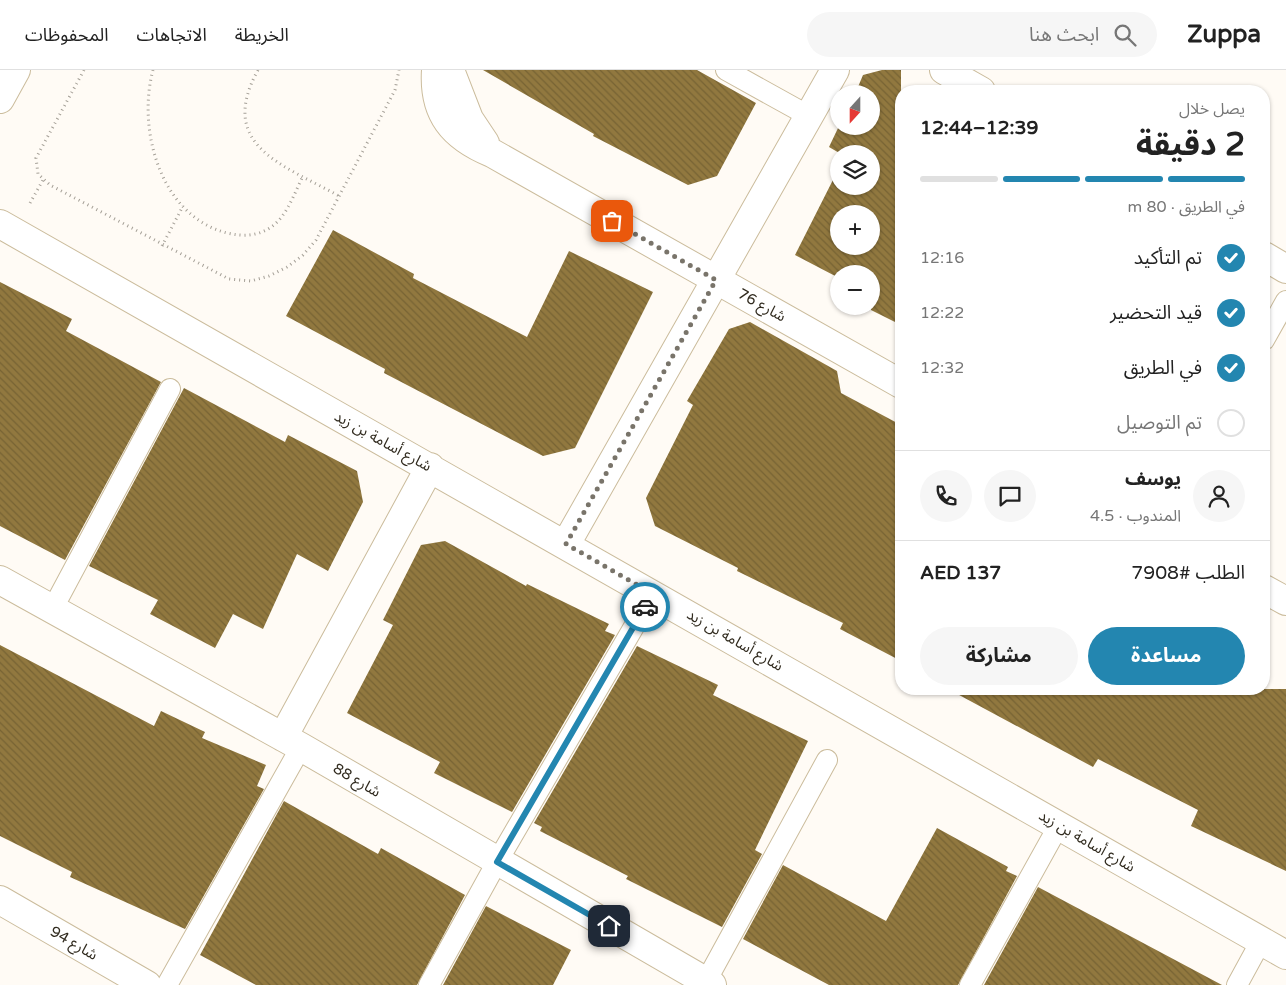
<!DOCTYPE html>
<html lang="ar">
<meta charset="utf-8">
<style>
body{margin:0;font-family:"Varela Round","Noto Sans Arabic",sans-serif;background:#f6f6f6;color:#222;direction:rtl;height:100vh;display:flex;flex-direction:column;font-size:19px;white-space:nowrap}
*{box-sizing:border-box;margin:0}
p{font-size:16px;color:#767676}
.icon{flex:none;width:28px;height:28px;fill:none;stroke:currentColor;stroke-width:2;stroke-linecap:round;stroke-linejoin:round}
.map{position:relative;flex:1;overflow:hidden;direction:ltr}
.sheet{position:absolute;left:895px;top:15px;width:375px;height:610px;display:flex;flex-direction:column;background:#fff;border-radius:20px;box-shadow:0 1px 4px #0004;direction:rtl}
.sheet>*{flex:none}
.needle{width:32px;rotate:201deg}
.buttons{position:absolute;left:830px;top:15px;display:grid;gap:10px}
.buttons a{display:grid;place-items:center;width:50px;height:50px;border-radius:50%;background:#fff;box-shadow:0 1px 4px #0004;font-size:25px}
.pin{position:absolute;display:grid;place-items:center;width:42px;height:42px;color:#fff;margin:-21px;border-radius:10px;box-shadow:0 2px 8px #0006}
.courier{position:absolute;display:grid;place-items:center;width:50px;height:50px;margin:-25px;border:4px solid #2386b0;border-radius:50%;background:#fff;color:#222;box-shadow:0 1px 6px #0007}
.head em{font-style:normal;font-weight:700}
.head div{display:flex;flex-direction:column-reverse}
.head{display:flex;align-items:center;justify-content:space-between;height:85px;padding:0 25px}
h1{font-size:32px;font-weight:700;line-height:38px}
.bar{display:grid;grid-template-columns:repeat(4,1fr);gap:8px 5px;align-content:center;height:60px;padding:0 25px}
.bar i{height:6px;border-radius:4px;background:#e0e0e0}
.bar .selected{background:#2386b0}
.bar p{grid-column:span 4}
.line{display:flex;align-items:center;gap:12px;padding:0 25px;border-top:1px solid #e0e0e0}
.line div{flex:1}
.round{display:grid;place-items:center;flex:none;width:52px;height:52px;border-radius:26px;background:#f6f6f6}
ol{padding:0 25px;list-style:none}
li{display:flex;align-items:center;gap:15px;height:55px}
li p{margin-inline-start:auto}
li .icon{padding:5px;border-radius:50%;background:#2386b0;color:#fff;stroke-width:4}
li:last-child{color:#767676}
li i{width:28px;height:28px;border:2px solid #e0e0e0;border-radius:50%}
.action{display:flex;gap:10px;margin-top:auto;padding:10px 25px}
.action a{flex:1;height:58px;border-radius:30px;background:#2386b0;color:#fff;font-size:20px;font-weight:700;line-height:58px;text-align:center}
.action a+a{background:#f6f6f6;color:#222}
header{display:flex;align-items:center;gap:30px;box-sizing:border-box;height:70px;padding:0 25px;background:#fff;border-bottom:1px solid #e0e0e0}
header strong{font-size:24px}
nav{display:flex;gap:28px;margin-inline-start:auto;font-size:18px}
.search{width:350px;height:45px;background:#f6f6f6;display:flex;align-items:center;gap:12px;box-sizing:border-box;padding:0 18px;border-radius:28px;color:#767676;font-size:19px}
.map>svg:first-child{display:block}
</style>
<header>
<strong>Zuppa</strong>
<div class="search"><svg class="icon" aria-label="search" viewBox="0 0 24 24"><circle cx="10" cy="10" r="6"/><path d="M15 15l6 6"/></svg>ابحث هنا</div>
<nav><a>الخريطة</a><a>الاتجاهات</a><a>المحفوظات</a></nav>
</header>
<div class="map">
<svg width="1286" height="915" viewBox="0 0 1286 915">
<defs>
<pattern id="building-back-hatch" width="6" height="6" patternUnits="userSpaceOnUse" patternTransform="scale(1.25)"><rect width="6" height="6" fill="#91783f"/><path d="M-1 5l2 2M0 0l6 6M5-1l2 2" fill="none" stroke="#776334"/></pattern>
</defs>
<rect width="100%" height="100%" fill="#fffbf5"/>
<!-- building -->
<path fill="url(#building-back-hatch)" fill-rule="evenodd" d="M 483,0 L 697,0 L 756,33 L 717,106 L 688,115 L 593,66 L 594,64 Z
M 882,0 L 901,0 L 901,255 L 871,240 L 871,204 L 839,204 L 839,208 L 795,185 L 839,98 L 839,116 L 871,116 L 871,84 L 841,84 L 829,77 L 839,56 L 871,56 L 871,24 L 855,24 L 863,5 ZM 839,144 L 871,144 L 871,176 L 839,176 Z
M 333,160 L 414,204 L 413,208 L 527,267 L 569,181 L 653,222 L 575,378 L 543,386 L 384,303 L 385,299 L 286,246 Z
M 0,212 L 72,249 L 66,261 L 161,312 L 65,490 L 0,456 Z
M 750,252 L 837,301 L 841,323 L 901,355 L 901,591 L 840,559 L 843,553 L 737,501 L 738,498 L 655,456 L 646,428 L 693,335 L 687,331 L 729,259 Z
M 184,318 L 285,372 L 288,365 L 357,401 L 363,432 L 328,501 L 297,484 L 263,559 L 233,544 L 215,578 L 150,544 L 158,530 L 89,496 Z
M 445,471 L 526,516 L 527,514 L 609,554 L 605,561 L 615,565 L 512,742 L 434,703 L 440,692 L 347,643 L 393,555 L 383,550 L 421,475 Z
M 0,575 L 154,656 L 161,641 L 205,662 L 202,668 L 266,695 L 257,716 L 264,719 L 185,859 L 70,807 L 72,802 L 0,766 Z
M 637,576 L 718,615 L 713,625 L 808,671 L 755,780 L 762,784 L 722,857 L 626,809 L 628,806 L 540,761 L 542,757 L 534,753 Z
M 948,619 L 1286,619 L 1286,801 L 1191,756 L 1198,740 L 1098,689 L 1093,697 Z
M 284,731 L 378,784 L 381,778 L 465,825 L 417,915 L 256,915 L 200,885 Z
M 937,758 L 1008,797 L 1006,801 L 1017,806 L 958,915 L 829,915 L 743,869 L 783,795 L 886,851 Z
M 1038,817 L 1222,915 L 984,915 Z
M 486,836 L 571,880 L 553,915 L 443,915 Z"/>
<g fill="none" stroke-linecap="round" stroke-linejoin="round">
<!-- lane casing -->
<g stroke="#cbbc9c" stroke-width="22">
<path id="lane" d="M 726,0 L 809,46
M 1264,270 L 1286,231
M 52,540 L 170,319
M 167,915 L 301,677
M 429,915 L 497,792 L 653,524
M 704,915 L 827,690
M 970,915 L 1059,755
M 1237,915 L 1261,871"/>
</g>
<!-- street casing -->
<g stroke="#cbbc9c" stroke-width="30">
<path id="street" d="M 436,0 C 433,44 453,67 492,83 L 901,314
M 450,0 L 469,49 L 485,73
M 944,0 L 981,21
M 0,29 L 16,0
M 0,154 L 1286,885
M 1264,186 L 1286,199
M 566,474 L 835,0
M 0,510 L 301,677 L 712,915
M 1264,519 L 1286,531
M 283,667 L 430,397
M 0,830 L 147,915"/>
</g>
<!-- path -->
<path stroke="#a49f96" stroke-width="3" stroke-dasharray="1 4" stroke-linecap="butt" d="M 84,0 L 36,88 L 38,104 L 50,115 L 229,209 L 251,211 L 269,206 L 287,197 L 303,185 L 316,170 L 395,20 L 399,0
M 153,0 C 137,59 160,146 227,163 C 244,167 260,166 274,155 C 288,143 295,122 303,106
M 258,0 C 216,76 284,95 339,126
M 30,133 L 43,110
M 162,176 L 183,136"/>
<!-- lane -->
<use href="#lane" stroke="#fff" stroke-width="20"/>
<!-- street -->
<use href="#street" stroke="#fff" stroke-width="28"/>
</g>
<g fill="none" stroke-linecap="round" stroke-linejoin="round">
<!-- done -->
<path stroke="#79746a" stroke-width="5" stroke-dasharray="0 9" d="M 612,151 L 716,210 L 566,474 L 653,524 L 645,537"/>
<!-- route -->
<path stroke="#2386b0" stroke-width="6" d="M 609,856 L 497,792 L 645,537"/>
</g>
<g text-anchor="middle" stroke-width="5" stroke-linejoin="round" paint-order="stroke">
<!-- street labels -->
<g font-size="15" fill="#312b1f" stroke="#fff">
<text transform="translate(762 235) rotate(29)" y="5">شارع 76</text>
<text transform="translate(383 371) rotate(29)" y="5">شارع أسامة بن زيد</text>
<text transform="translate(735 570) rotate(30)" y="5">شارع أسامة بن زيد</text>
<text transform="translate(357 710) rotate(30)" y="5">شارع 88</text>
<text transform="translate(1087 771) rotate(30)" y="5">شارع أسامة بن زيد</text>
<text transform="translate(74 873) rotate(30)" y="5">شارع 94</text>
</g>
</g>
</svg>
<div class="buttons">
<a><svg class="needle" viewBox="-14 -14 28 28"><path d="M0-13l5 13h-10z" fill="#e53935"/><path d="M0 13l5-13h-10z" fill="#767676"/></svg></a>
<a><svg class="icon" aria-label="layers" viewBox="0 0 24 24"><path d="M12 4l9 5-9 5-9-5zM3 14l9 5 9-5"/></svg></a>
<a>+</a>
<a>−</a>
</div>
<div class="pin" style="left:612px;top:151px;background:#ea580c"><svg class="icon" aria-label="bag" viewBox="0 0 24 24"><path d="M5 8h14l-1 12H6zM9 8a3 3 0 0 1 6 0"/></svg></div>
<div class="pin" style="left:609px;top:856px;background:#1f2937"><svg class="icon" aria-label="home" viewBox="0 0 24 24"><path d="M3 11l9-7 9 7M6 9v11h12V9"/></svg></div>
<div class="courier" style="left:645px;top:537px"><svg class="icon" aria-label="car" viewBox="0 0 24 24"><path d="M5 17H2v-5l4-1 3-4h7l3 4 3 1v5h-3M9 17h6M6 11h13"/><circle cx="7" cy="17" r="2"/><circle cx="17" cy="17" r="2"/></svg></div>
<section class="sheet">
<div class="head"><div><h1>2 دقيقة</h1><p>يصل خلال</p></div><em>12:39–12:44</em></div>
<div class="bar"><i class="selected"></i><i class="selected"></i><i class="selected"></i><i></i><p>في الطريق · 80 m</p></div>
<ol>
<li><svg class="icon" aria-label="check" viewBox="0 0 24 24"><path d="M5 12l5 5 9-10"/></svg>تم التأكيد<p>12:16</p></li>
<li><svg class="icon" aria-label="check" viewBox="0 0 24 24"><path d="M5 12l5 5 9-10"/></svg>قيد التحضير<p>12:22</p></li>
<li><svg class="icon" aria-label="check" viewBox="0 0 24 24"><path d="M5 12l5 5 9-10"/></svg>في الطريق<p>12:32</p></li>
<li><i></i>تم التوصيل</li>
</ol>
<div class="line" style="height:90px"><a class="round"><svg class="icon" aria-label="person" viewBox="0 0 24 24"><circle cx="12" cy="8" r="4"/><path d="M4 21q1-7 8-7t8 7"/></svg></a><div><b>يوسف</b><p>المندوب · 4.5</p></div><a class="round"><svg class="icon" aria-label="chat" viewBox="0 0 24 24"><path d="M4 5h16v11H9l-5 4z"/></svg></a><a class="round"><svg class="icon" aria-label="phone" viewBox="0 0 24 24"><path d="M5 4h4l2 5-3 2q2 4 5 5l2-3 5 2v4C11 20 4 13 5 4z"/></svg></a></div>
<div class="line" style="height:65px"><div>الطلب #7908</div><b>AED 137</b></div>
<div class="action"><a>مساعدة</a><a>مشاركة</a></div>
</section>
</div>
